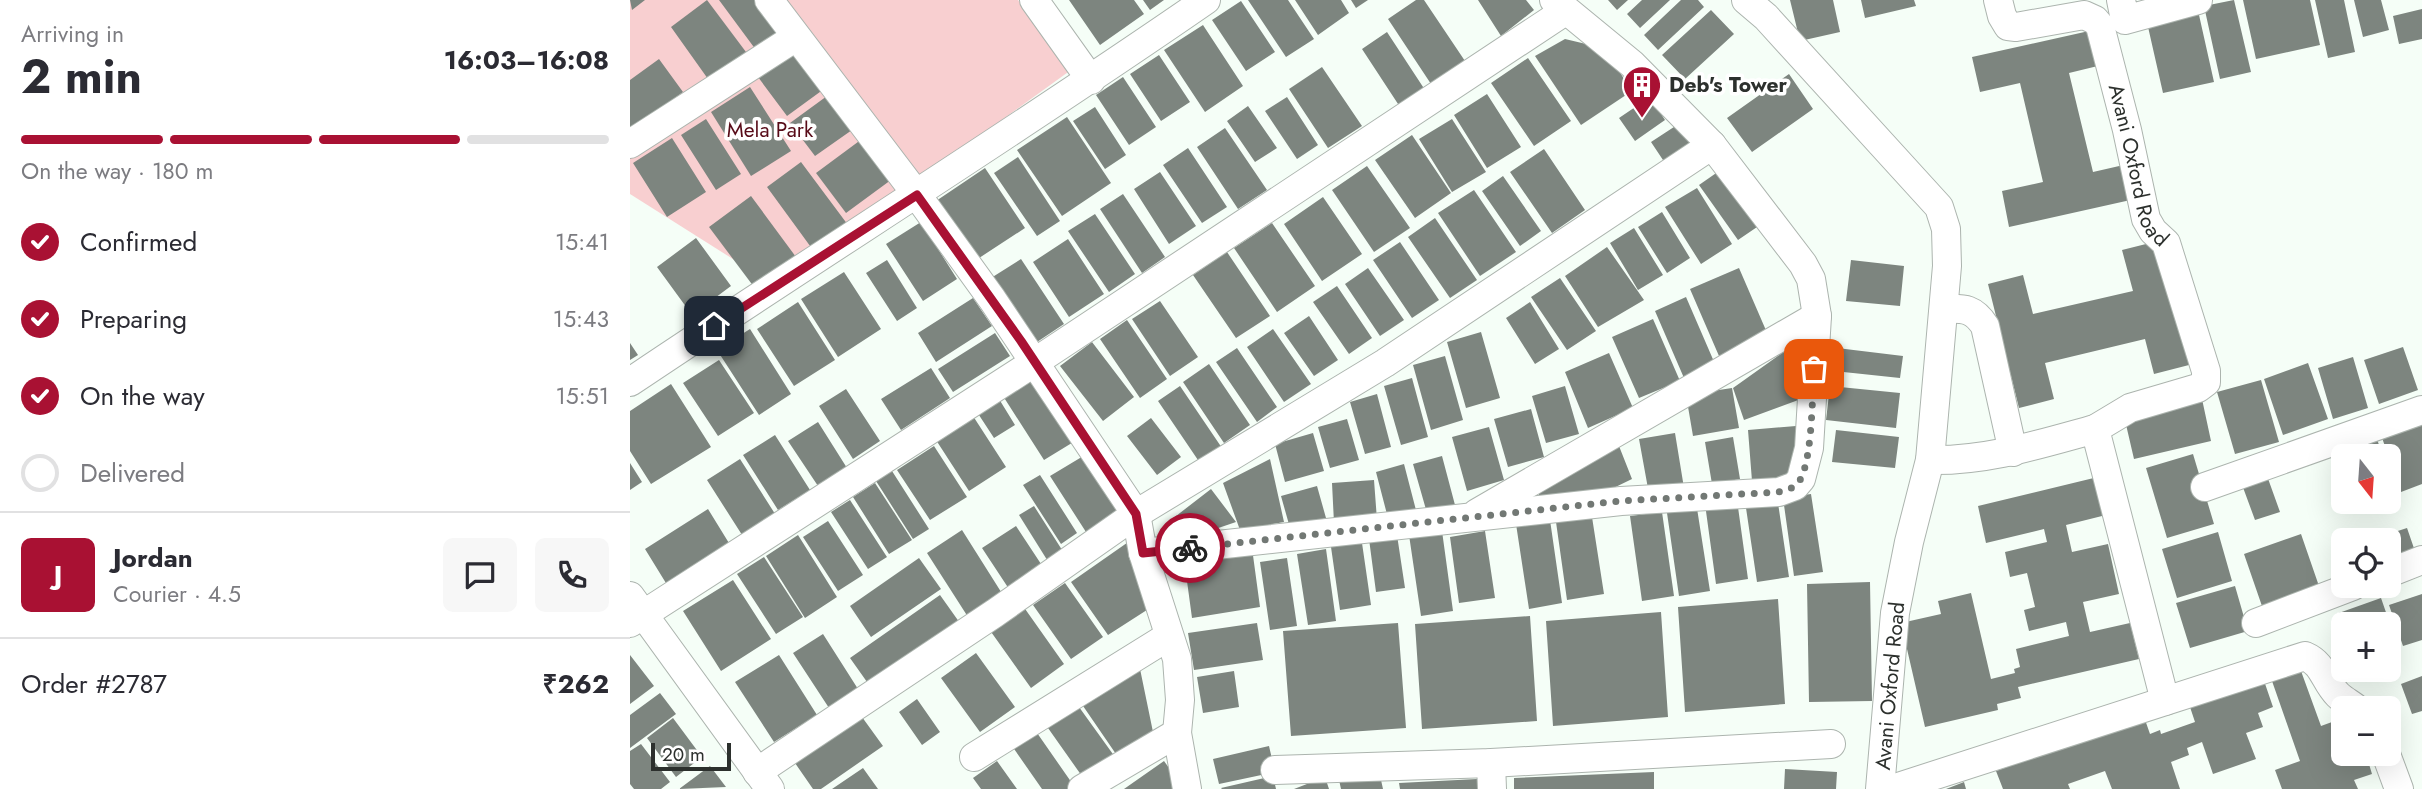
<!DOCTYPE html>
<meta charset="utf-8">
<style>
body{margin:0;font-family:Jost,sans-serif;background:#f7f7f7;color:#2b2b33;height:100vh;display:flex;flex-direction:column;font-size:26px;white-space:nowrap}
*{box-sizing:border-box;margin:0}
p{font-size:23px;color:#7c7c81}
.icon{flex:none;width:38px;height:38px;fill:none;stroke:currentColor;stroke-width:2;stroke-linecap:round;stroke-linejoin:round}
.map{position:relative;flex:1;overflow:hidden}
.panel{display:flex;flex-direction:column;background:#fff;width:630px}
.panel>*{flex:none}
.needle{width:46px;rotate:163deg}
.fabs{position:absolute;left:1701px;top:444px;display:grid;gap:14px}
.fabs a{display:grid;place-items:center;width:70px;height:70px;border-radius:10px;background:#fff;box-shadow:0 7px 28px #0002;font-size:35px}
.scale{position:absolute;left:21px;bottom:18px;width:80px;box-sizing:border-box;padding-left:7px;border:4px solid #2c302d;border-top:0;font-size:19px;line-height:24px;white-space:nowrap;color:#2c302d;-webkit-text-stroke:5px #fff;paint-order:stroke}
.pin{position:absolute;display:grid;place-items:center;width:60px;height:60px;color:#fff;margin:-30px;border-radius:14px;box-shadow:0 4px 10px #0006}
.courier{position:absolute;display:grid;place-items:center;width:70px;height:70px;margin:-35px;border:5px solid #a91133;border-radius:50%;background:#fff;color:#222;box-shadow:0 2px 9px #0007}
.overview em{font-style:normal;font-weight:700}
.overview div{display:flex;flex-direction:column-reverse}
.overview{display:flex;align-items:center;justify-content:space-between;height:119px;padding:0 21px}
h1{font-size:46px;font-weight:700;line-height:52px}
.bar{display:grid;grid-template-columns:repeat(4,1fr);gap:10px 7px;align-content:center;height:84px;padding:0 21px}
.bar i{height:9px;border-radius:5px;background:#e1e1e2}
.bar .on{background:#a91133}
.bar p{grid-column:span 4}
.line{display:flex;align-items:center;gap:18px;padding:0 21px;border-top:2px solid #e1e1e2}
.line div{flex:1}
.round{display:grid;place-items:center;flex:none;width:74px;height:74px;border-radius:10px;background:#f7f7f7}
ol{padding:0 21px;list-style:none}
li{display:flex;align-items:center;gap:21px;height:77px}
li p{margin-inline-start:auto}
li .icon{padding:7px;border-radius:50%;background:#a91133;color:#fff;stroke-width:4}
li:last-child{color:#7c7c81}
li i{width:38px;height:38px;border:4px solid #e1e1e2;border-radius:50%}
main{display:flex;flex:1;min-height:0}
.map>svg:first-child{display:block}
</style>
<main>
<section class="panel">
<div class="overview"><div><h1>2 min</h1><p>Arriving in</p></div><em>16:03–16:08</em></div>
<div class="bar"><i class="on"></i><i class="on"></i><i class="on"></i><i></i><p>On the way · 180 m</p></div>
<ol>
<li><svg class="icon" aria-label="check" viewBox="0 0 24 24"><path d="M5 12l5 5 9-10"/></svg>Confirmed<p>15:41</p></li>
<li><svg class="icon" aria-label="check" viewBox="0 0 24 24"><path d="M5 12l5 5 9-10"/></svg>Preparing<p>15:43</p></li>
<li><svg class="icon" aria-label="check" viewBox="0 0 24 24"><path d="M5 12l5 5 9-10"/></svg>On the way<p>15:51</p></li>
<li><i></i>Delivered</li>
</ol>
<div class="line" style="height:126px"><b class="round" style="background:#a91133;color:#fff">J</b><div><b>Jordan</b><p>Courier · 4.5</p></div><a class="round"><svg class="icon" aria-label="chat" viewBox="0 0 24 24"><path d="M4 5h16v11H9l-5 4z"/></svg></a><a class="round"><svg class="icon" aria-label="phone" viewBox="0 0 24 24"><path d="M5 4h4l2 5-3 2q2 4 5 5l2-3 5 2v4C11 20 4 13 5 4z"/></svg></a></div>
<div class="line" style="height:91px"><div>Order #2787</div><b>₹262</b></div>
</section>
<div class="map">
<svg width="1792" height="789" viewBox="0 0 1792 789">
<rect width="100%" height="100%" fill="#f5fef7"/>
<!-- green -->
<path fill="#f8cfd0" d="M 0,0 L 388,0 L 441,70 L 144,285 L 0,194 Z"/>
<!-- building -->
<path fill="#7d857f" d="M 0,0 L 15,0 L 2,10 Z
M 77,0 L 116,52 L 78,79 L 41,27 Z
M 89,0 L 125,0 L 149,34 L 126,50 Z
M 439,0 L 504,0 L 514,14 L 470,45 Z
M 513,0 L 534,0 L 520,10 Z
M 618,0 L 658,0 L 684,39 L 656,57 Z
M 665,0 L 711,0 L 719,13 L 688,35 Z
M 721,0 L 738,0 L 726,8 Z
M 786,0 L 794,0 L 835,61 L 801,84 L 758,19 Z
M 848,0 L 896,0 L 904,10 L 871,36 Z
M 978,0 L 998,0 L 987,10 Z
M 1012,0 L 1040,0 L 1010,28 L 997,14 Z
M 1051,0 L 1068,0 L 1074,7 L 1028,50 L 1014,35 Z
M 1160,0 L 1203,0 L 1210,32 L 1170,41 Z
M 1231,0 L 1284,0 L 1286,6 L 1235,18 Z
M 1604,0 L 1621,72 L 1590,79 L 1574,6 Z
M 1613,0 L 1680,0 L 1690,45 L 1626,59 Z
M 1685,0 L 1714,0 L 1725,52 L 1698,58 Z
M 1724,0 L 1751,0 L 1759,30 L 1733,37 Z
M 611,1 L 645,52 L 616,71 L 582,20 Z
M 1567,6 L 1584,82 L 1533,93 L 1516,18 Z
M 1792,9 L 1792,39 L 1769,44 L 1763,16 Z
M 1081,10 L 1104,34 L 1055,79 L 1032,55 Z
M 573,25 L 613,86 L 575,112 L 534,50 Z
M 1468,29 L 1476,64 L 1439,73 L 1463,172 L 1498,164 L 1505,199 L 1379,227 L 1372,191 L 1413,182 L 1390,83 L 1350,92 L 1342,57 Z
M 757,32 L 795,90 L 770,107 L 732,49 Z
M 935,39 L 956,44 L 985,65 L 1002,91 L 951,125 L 905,56 Z
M 166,49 L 194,89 L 157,116 L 128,77 Z
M 529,55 L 560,102 L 531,121 L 500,74 Z
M 898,58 L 941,121 L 904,146 L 861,83 Z
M 29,59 L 53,92 L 0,131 L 0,80 Z
M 692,67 L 732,126 L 698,148 L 659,89 Z
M 1159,74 L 1183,109 L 1122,152 L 1097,118 Z
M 493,77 L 526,127 L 499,145 L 466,95 Z
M 120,87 L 161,151 L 121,176 L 81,112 Z
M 857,94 L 891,147 L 857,168 L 824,115 Z
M 197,96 L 222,130 L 185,156 L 160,123 Z
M 657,97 L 688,145 L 667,159 L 635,111 Z
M 1020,97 L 1035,120 L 1005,141 L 989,118 Z
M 618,106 L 647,148 L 625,162 L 597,121 Z
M 465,107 L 496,155 L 475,169 L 443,121 Z
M 437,117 L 481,183 L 432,216 L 387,150 Z
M 76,119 L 111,174 L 86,190 L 51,135 Z
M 822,119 L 856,172 L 822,192 L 789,139 Z
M 1047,125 L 1061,145 L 1035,163 L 1021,142 Z
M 595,128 L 637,190 L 608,209 L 567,147 Z
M 782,135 L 821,193 L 785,218 L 745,160 Z
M 236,136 L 265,177 L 216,213 L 186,173 Z
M 42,138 L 76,192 L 37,217 L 3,163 Z
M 558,148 L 597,207 L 572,223 L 533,165 Z
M 914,149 L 955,210 L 922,233 L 880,172 Z
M 388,157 L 430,221 L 407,236 L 364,173 Z
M 171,162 L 218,225 L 183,250 L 137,187 Z
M 737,166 L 780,228 L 744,252 L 702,190 Z
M 355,168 L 395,228 L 346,260 L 306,201 Z
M 1092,169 L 1130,225 L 1108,240 L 1069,185 Z
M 530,172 L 566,226 L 539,244 L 504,189 Z
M 873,176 L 911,231 L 890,246 L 852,191 Z
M 1067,188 L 1102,244 L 1071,264 L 1035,207 Z
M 844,190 L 886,252 L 850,276 L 808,213 Z
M 493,194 L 535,257 L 512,273 L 470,209 Z
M 121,196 L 166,257 L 124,287 L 79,227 Z
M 693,197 L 732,254 L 692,281 L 654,224 Z
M 1032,212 L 1060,258 L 1037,273 L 1008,227 Z
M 465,214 L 505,274 L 479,292 L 438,231 Z
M 805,218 L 847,280 L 820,298 L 778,237 Z
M 291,222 L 327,279 L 293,301 L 256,244 Z
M 642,223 L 685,286 L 647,312 L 604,248 Z
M 1004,228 L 1033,275 L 1008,290 L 980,243 Z
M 66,238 L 101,286 L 62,315 L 27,267 Z
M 438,239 L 474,294 L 439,317 L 403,262 Z
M 1528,241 L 1559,365 L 1524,374 L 1515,339 L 1415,363 L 1424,399 L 1389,408 L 1358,284 L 1393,275 L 1403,314 L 1503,291 L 1492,250 Z
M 770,242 L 809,300 L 782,318 L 743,260 Z
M 977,247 L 1014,300 L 968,327 L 935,276 Z
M 597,252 L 640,316 L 606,338 L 563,275 Z
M 391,259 L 434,324 L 404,344 L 361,278 Z
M 257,260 L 287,308 L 267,321 L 236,273 Z
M 1221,260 L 1274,266 L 1270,306 L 1216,301 Z
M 738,268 L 774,320 L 750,336 L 715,284 Z
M 1109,268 L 1138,335 L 1089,356 L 1060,289 Z
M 214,272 L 251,329 L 208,357 L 171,299 Z
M 930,278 L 966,331 L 937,350 L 901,297 Z
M 707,286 L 742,338 L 719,354 L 683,302 Z
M 1056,297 L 1085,364 L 1054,378 L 1025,311 Z
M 343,298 L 362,326 L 306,362 L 288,333 Z
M 530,301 L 568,357 L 540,376 L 502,319 Z
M 168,302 L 205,360 L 164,386 L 127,329 Z
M 900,302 L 929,349 L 905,364 L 876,318 Z
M 679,316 L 708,360 L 684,376 L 654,333 Z
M 1023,319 L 1050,381 L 1009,398 L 982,337 Z
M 497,320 L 537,379 L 510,398 L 470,339 Z
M 120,329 L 161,394 L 129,415 L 87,350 Z
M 643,329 L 681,384 L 654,402 L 617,347 Z
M 851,332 L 870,398 L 836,408 L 817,342 Z
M 365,333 L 380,356 L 323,392 L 308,369 Z
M 1169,341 L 1171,399 L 1114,420 L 1103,388 Z
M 462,342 L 504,397 L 473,421 L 430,366 Z
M 0,343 L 8,355 L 0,360 Z
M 1773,347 L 1788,390 L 1749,404 L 1734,360 Z
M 607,348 L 647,407 L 627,422 L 586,362 Z
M 1207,348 L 1273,356 L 1270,378 L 1204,371 Z
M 979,353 L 1003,408 L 958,428 L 935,372 Z
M 815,356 L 833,420 L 801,430 L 783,365 Z
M 1723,357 L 1738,408 L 1703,419 L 1688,368 Z
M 89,360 L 124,413 L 88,436 L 53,383 Z
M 1678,363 L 1698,419 L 1653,435 L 1634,379 Z
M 579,364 L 620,425 L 594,443 L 553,382 Z
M 301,368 L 320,398 L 271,430 L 251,399 Z
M 409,373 L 450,438 L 414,460 L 373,396 Z
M 782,378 L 798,437 L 771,445 L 754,386 Z
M 1631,380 L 1649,442 L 1605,454 L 1587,392 Z
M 41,384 L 81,447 L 21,484 L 0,451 L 0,411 Z
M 550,386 L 592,448 L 570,463 L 528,401 Z
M 935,386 L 949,434 L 916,443 L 902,396 Z
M 1200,386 L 1270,393 L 1266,428 L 1196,420 Z
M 1102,388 L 1109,428 L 1063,436 L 1056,395 Z
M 216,389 L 250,441 L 223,459 L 189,406 Z
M 747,394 L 761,447 L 735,454 L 720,402 Z
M 369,399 L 385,425 L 364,438 L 347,412 Z
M 1572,399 L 1581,441 L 1504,459 L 1494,416 Z
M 901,409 L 914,457 L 878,467 L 864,419 Z
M 343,416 L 376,467 L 339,491 L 306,440 Z
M 1792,417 L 1792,484 L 1771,492 L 1750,432 Z
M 521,418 L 551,457 L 527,475 L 497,436 Z
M 717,419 L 729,460 L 700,468 L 688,427 Z
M 188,422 L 217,468 L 188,486 L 158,441 Z
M 1166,426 L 1169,476 L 1122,481 L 1118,430 Z
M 859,427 L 874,480 L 837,491 L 822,437 Z
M 1206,430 L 1269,437 L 1265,468 L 1202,462 Z
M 683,433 L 694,471 L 655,482 L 645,444 Z
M 1045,433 L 1054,488 L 1019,494 L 1009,439 Z
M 145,435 L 180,490 L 148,510 L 113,455 Z
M 1746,436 L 1753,457 L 1713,457 L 1713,469 L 1706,450 Z
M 1103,437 L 1110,479 L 1082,484 L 1075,442 Z
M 304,446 L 337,497 L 300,520 L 267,470 Z
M 989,446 L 1002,479 L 969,495 L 911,503 L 907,487 Z
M 460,452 L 495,507 L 456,532 L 420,476 Z
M 1563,454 L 1584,524 L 1537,538 L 1516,468 Z
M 812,456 L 825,505 L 797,513 L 783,464 Z
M 110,459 L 147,517 L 114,538 L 77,480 Z
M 640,459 L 654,522 L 610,530 L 593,483 Z
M 0,463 L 12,482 L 0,490 Z
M 774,464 L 787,514 L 759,522 L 746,472 Z
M 262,471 L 299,529 L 283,539 L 246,481 Z
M 1636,473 L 1650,512 L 1625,520 L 1611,482 Z
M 410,475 L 447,533 L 431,544 L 393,485 Z
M 1472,476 L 1480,514 L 1436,525 L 1442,552 L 1478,544 L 1489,594 L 1453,602 L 1460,632 L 1500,623 L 1509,659 L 1388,687 L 1391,698 L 1367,704 L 1368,710 L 1295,727 L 1271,623 L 1311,614 L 1308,601 L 1341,593 L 1361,679 L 1385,673 L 1384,669 L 1390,667 L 1386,649 L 1439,636 L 1436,622 L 1399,631 L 1394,610 L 1405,607 L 1397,573 L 1380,577 L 1375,552 L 1417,542 L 1414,529 L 1356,543 L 1348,506 Z
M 744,480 L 747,520 L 704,523 L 702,483 Z
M 245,483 L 282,540 L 259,554 L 223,497 Z
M 687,486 L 696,518 L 660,528 L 651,496 Z
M 581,489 L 606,522 L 550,541 L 537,523 Z
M 1181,494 L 1193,572 L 1164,576 L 1153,498 Z
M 220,500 L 257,557 L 238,569 L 201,512 Z
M 1107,500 L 1118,579 L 1086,584 L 1075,504 Z
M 1066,502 L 1080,591 L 1049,596 L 1036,506 Z
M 1148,503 L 1159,577 L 1127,582 L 1116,508 Z
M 404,506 L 434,553 L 419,563 L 389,515 Z
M 78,509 L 102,548 L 39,588 L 15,549 Z
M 1032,512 L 1044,596 L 1012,601 L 1000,516 Z
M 962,517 L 974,594 L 937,600 L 926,522 Z
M 920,520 L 932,603 L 899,609 L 886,524 Z
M 198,521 L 233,575 L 208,591 L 173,537 Z
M 386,526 L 413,567 L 379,589 L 352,548 Z
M 1777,528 L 1787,557 L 1759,567 L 1759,541 L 1740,540 Z
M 332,530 L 373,595 L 338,617 L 297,553 Z
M 812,531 L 823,611 L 791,616 L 779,535 Z
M 855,531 L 865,598 L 829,603 L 820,537 Z
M 1588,532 L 1602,581 L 1547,598 L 1532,549 Z
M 1671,534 L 1690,589 L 1633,609 L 1614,554 Z
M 168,535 L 207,597 L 175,618 L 136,556 Z
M 767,535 L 775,588 L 746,592 L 739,539 Z
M 504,538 L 520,608 L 478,635 L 441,582 Z
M 732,543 L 741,605 L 710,610 L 701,547 Z
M 622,548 L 630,607 L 562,618 L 554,559 Z
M 696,549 L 706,621 L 678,625 L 667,554 Z
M 134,557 L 173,617 L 146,634 L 107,574 Z
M 289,558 L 311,589 L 241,637 L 220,606 Z
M 657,558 L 667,626 L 640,630 L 630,562 Z
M 103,580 L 141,639 L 91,671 L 53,611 Z
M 1240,582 L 1242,701 L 1179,702 L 1177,584 Z
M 435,583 L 473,637 L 441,659 L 403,605 Z
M 1605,586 L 1618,631 L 1560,648 L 1546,603 Z
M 1792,594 L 1792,640 L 1773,646 L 1759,605 Z
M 310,595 L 332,626 L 242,689 L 220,658 Z
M 1751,598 L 1767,644 L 1759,647 L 1759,625 L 1713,625 L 1713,634 L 1706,614 Z
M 1148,599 L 1155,704 L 1055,712 L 1048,607 Z
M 393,606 L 434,664 L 401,688 L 359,629 Z
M 1031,612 L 1038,717 L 923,726 L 916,621 Z
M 900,616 L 907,721 L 792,729 L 785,624 Z
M 627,623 L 633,660 L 564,670 L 558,633 Z
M 768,623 L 776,728 L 661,736 L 653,631 Z
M 193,634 L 228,689 L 199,708 L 163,653 Z
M 346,653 L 385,707 L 350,732 L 311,678 Z
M 0,655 L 24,686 L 0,704 Z
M 149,655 L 187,715 L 144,742 L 105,682 Z
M 509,664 L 523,732 L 488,757 L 451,703 Z
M 604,671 L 609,707 L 573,713 L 567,677 Z
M 1671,671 L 1691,726 L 1713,718 L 1713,754 L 1736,754 L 1742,774 L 1724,780 L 1728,789 L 1652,789 L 1645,770 L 1670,761 L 1642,681 Z
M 1631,672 L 1643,707 L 1628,713 L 1633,727 L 1616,733 L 1626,759 L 1583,774 L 1572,742 L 1557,748 L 1559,755 L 1541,762 L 1550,789 L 1482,789 L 1475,771 L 1438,784 L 1440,789 L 1373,789 L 1366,771 L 1422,751 L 1513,714 L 1520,734 L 1530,730 L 1531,734 L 1565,722 L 1557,698 Z
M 1792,676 L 1792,711 L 1782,714 L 1771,684 Z
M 30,693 L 46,714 L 0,748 L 0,715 Z
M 287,699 L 310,732 L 292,745 L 269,712 Z
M 449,707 L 485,757 L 454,779 L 418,728 Z
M 232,717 L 253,746 L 191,789 L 183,789 L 165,763 Z
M 43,718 L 72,757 L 46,777 L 17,738 Z
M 405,730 L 444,786 L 441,789 L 412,789 L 382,746 Z
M 11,744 L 40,782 L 31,789 L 4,789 L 0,784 L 0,751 Z
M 639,746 L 645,772 L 589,784 L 583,759 Z
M 367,761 L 387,789 L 351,789 L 343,778 Z
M 534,761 L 554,789 L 494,789 Z
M 80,766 L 96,787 L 49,789 Z
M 233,768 L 248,789 L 202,789 Z
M 1155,769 L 1207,772 L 1206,789 L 1154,789 Z
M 749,771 L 753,789 L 711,789 L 709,780 Z
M 1024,772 L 1024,789 L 884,789 L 884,778 Z
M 643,776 L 646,789 L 592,789 L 591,788 Z
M 695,777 L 699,789 L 664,789 Z
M 847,779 L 848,789 L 770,789 L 769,783 Z
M 1334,782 L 1336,789 L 1316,789 Z"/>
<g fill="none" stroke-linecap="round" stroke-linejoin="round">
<!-- minor casing -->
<g stroke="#acb4ae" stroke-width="30">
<g id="minor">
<path d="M 139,0 L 287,195 L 362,299 L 506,514 L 513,553 L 547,659 L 550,700 L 547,733 L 557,789"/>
<path d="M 404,0 L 461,80"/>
<path d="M 1116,0 L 1136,17 L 1309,207 L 1316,229 L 1317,266 L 1300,460 L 1279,542 L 1265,613 L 1250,789"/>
<path id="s1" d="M 1368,0 L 1372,16 L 1378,26 L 1386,27 L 1454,15 L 1465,20 L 1470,26 L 1497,130 L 1516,219 L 1523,231 L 1536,243 L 1576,371 L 1576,382 L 1568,388 L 1500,408 L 1465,429 L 1535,701"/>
<path d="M 1491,0 L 1495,20 L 1568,0"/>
<path d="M 0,144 L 166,37"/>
<path d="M 1315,309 C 1335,308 1344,309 1355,326 L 1383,452"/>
<path d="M 0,382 C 192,253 387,131 576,0"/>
<path d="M 1300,460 C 1358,461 1410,444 1465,429"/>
<path d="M 1575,487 L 1792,410"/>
<path d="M 847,513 L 1187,316"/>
<path d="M 513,553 L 991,501 L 1149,492 L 1165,486 L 1171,479 L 1179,448 L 1187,316 L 1181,279 L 1173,264 L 1082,145 L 1002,64 L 924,0"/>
<path d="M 1759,573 L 1792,560"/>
<path d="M 0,596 L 140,789"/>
<path d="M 0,623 L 405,362 L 935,11"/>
<path d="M 1626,623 L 1723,586"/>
<path d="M 1756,754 L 1769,789"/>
<path d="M 344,757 L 539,636"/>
<path d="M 861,763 L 862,789"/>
<path d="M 645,770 L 861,763 L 1201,744"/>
<path d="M 127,772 L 365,613 L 506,514 L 755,363 L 1082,145"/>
<path d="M 452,789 L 547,733"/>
<path d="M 1262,789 L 1675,656 C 1694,664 1694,681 1708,695 C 1713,700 1721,704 1727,709"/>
</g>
</g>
<!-- minor -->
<use href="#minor" stroke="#fff" stroke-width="28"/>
</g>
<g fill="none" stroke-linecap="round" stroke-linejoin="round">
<!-- done -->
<path stroke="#727874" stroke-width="7" stroke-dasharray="0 12.6" d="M 560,548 L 990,501 L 1149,492 C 1154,490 1161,489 1165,486 C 1183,474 1182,392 1184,369"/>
<!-- route -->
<path stroke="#a91133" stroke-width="9" d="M 84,326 L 287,195 L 391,341 L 506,514 L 513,553 L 560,548"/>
</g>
<!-- icons -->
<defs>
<g id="building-pin" transform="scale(2.0125)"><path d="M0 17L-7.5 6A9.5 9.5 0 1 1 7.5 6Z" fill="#a91133" stroke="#fff"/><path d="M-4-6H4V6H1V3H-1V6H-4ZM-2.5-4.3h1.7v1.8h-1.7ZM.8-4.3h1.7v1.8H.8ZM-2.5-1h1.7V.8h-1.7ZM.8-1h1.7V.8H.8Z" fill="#fff"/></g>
</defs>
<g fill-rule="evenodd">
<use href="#building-pin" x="1012" y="85"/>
</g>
<g text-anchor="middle" stroke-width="7" stroke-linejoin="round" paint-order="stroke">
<!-- poi labels -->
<g font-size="21" font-weight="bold" fill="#2c302d" stroke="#fff" text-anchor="start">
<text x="1039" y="92">Deb's Tower</text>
</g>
<!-- park labels -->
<g font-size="21" fill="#570b18" stroke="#fff">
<text x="140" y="137">Mela Park</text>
</g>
<!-- street labels -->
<g font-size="21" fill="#2c302d" stroke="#fff">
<text dy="7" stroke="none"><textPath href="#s1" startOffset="270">Avani Oxford Road</textPath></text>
<text transform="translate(1260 686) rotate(-85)" y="7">Avani Oxford Road</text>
</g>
</g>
</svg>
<div class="fabs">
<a><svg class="needle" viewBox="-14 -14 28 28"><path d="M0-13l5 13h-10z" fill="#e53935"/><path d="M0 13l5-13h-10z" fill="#7c7c81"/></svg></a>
<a><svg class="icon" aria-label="locate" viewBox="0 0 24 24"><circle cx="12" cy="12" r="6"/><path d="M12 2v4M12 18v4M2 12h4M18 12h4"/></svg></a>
<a>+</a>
<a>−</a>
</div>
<div class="scale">20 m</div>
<div class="pin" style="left:1184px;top:369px;background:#ea580c"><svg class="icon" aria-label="bag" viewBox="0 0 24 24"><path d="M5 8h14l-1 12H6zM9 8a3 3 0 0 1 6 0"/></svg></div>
<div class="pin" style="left:84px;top:326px;background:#1f2937"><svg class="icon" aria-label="home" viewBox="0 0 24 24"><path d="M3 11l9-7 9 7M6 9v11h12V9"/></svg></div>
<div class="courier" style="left:560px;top:548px"><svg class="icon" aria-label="bike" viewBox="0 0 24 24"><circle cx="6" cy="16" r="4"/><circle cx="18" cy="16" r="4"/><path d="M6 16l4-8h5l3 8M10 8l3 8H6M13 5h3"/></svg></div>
</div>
</main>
